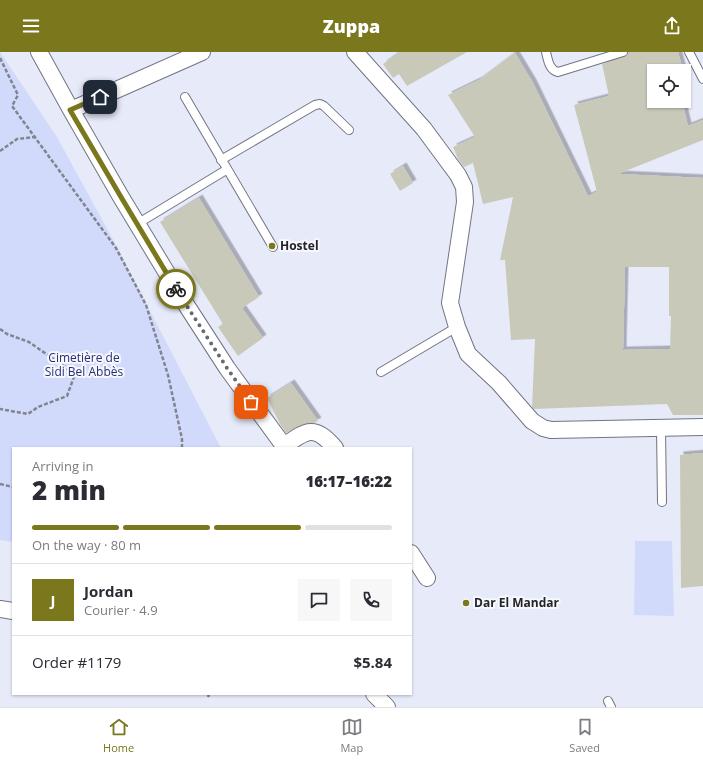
<!DOCTYPE html>
<meta charset="utf-8">
<style>
body{margin:0;font-family:"Open Sans",sans-serif;background:#f7f7f7;color:#2b2b33;height:100vh;display:flex;flex-direction:column;font-size:15px;white-space:nowrap}
*{box-sizing:border-box;margin:0}
p{font-size:13px;color:#7c7c81}
.icon{flex:none;width:22px;height:22px;fill:none;stroke:currentColor;stroke-width:2;stroke-linecap:round;stroke-linejoin:round}
.map{position:relative;flex:1;overflow:hidden}
.details{position:absolute;left:12px;top:395px;width:400px;height:248px;display:flex;flex-direction:column;background:#fff;border-radius:0px;box-shadow:0 1px 3px #0004}
.details>*{flex:none}
.buttons{position:absolute;left:647px;top:12px;display:grid;gap:8px}
.buttons a{display:grid;place-items:center;width:44px;height:44px;border-radius:0px;background:#fff;box-shadow:0 1px 3px #0004;font-size:20px}
.pin{position:absolute;display:grid;place-items:center;width:34px;height:34px;color:#fff;margin:-17px;border-radius:8px;box-shadow:0 2px 6px #0006}
.courier{position:absolute;display:grid;place-items:center;width:40px;height:40px;margin:-20px;border:3px solid #7b771d;border-radius:50%;background:#fff;color:#222;box-shadow:0 1px 5px #0007}
.headline em{font-style:normal;font-weight:800}
.headline div{display:flex;flex-direction:column-reverse}
.headline{display:flex;align-items:center;justify-content:space-between;height:68px;padding:0 20px}
h1{font-size:26px;font-weight:800;line-height:30px}
.bar{display:grid;grid-template-columns:repeat(4,1fr);gap:6px 4px;align-content:center;height:48px;padding:0 20px}
.bar i{height:5px;border-radius:3px;background:#e1e1e2}
.bar .current{background:#7b771d}
.bar p{grid-column:span 4}
.line{display:flex;align-items:center;gap:10px;padding:0 20px;border-top:1px solid #e1e1e2}
.line div{flex:1}
.round{display:grid;place-items:center;flex:none;width:42px;height:42px;border-radius:0px;background:#f7f7f7}
header{display:flex;justify-content:space-between;align-items:center;height:52px;padding:0 20px;background:#7b771d;color:#fff;font-size:18px;font-weight:800}
.menu{display:flex;justify-content:space-around;align-items:center;height:56px;border-top:1px solid #e1e1e2;background:#fff;font-size:11px;color:#7c7c81}
.menu a{display:grid;justify-items:center;gap:2px}
.menu .current{color:#7b771d}
.map>svg:first-child{display:block}
</style>
<header><svg class="icon" aria-label="menu" viewBox="0 0 24 24"><path d="M4 6h16M4 12h16M4 18h16"/></svg>Zuppa<svg class="icon" aria-label="share" viewBox="0 0 24 24"><path d="M12 15V3M7 8l5-5 5 5M5 13v7h14v-7"/></svg></header>
<div class="map">
<svg width="703" height="655" viewBox="0 0 703 655">
<defs>
<filter id="shadow"><feDropShadow dx="3.5" dy="-3.5" stdDeviation="0" flood-color="#0004"/></filter>
</defs>
<rect width="100%" height="100%" fill="#e7ebf9"/>
<!-- green -->
<path fill="#d1dafb" d="M 0,0 L 57,85 L 117,195 L 221,396 L 13,396 L 13,490 L 0,488 Z
M 635,489 L 672,489 L 674,564 L 634,563 Z"/>
<!-- building -->
<path fill="#c9c9ba" fill-rule="evenodd" filter="url(#shadow)" d="M 400,0 L 467,0 L 407,34 L 399,22 L 393,26 L 383,12 Z
M 628,0 L 678,0 L 683,19 L 654,19 L 654,49 L 682,49 L 688,74 L 703,68 L 703,88 L 618,122 L 703,126 L 703,363 L 673,363 L 667,352 L 534,357 L 532,355 L 535,287 L 511,288 L 505,208 L 500,208 L 513,145 L 483,152 L 473,111 L 464,115 L 458,107 L 453,95 L 475,85 L 448,43 L 479,28 L 515,1 L 533,31 L 588,144 L 597,140 L 574,53 L 609,44 L 602,12 L 625,5 L 627,3 ZM 625,215 L 669,215 L 669,264 L 671,264 L 670,297 L 623,298 Z
M 403,114 L 413,131 L 400,139 L 390,122 Z
M 199,146 L 259,245 L 242,256 L 263,286 L 238,304 L 218,275 L 223,272 L 160,170 Z
M 291,331 L 318,369 L 314,371 L 301,373 L 286,381 L 280,372 L 267,346 Z
M 703,401 L 703,534 L 681,536 L 680,403 Z"/>
<g fill="none" stroke-linecap="round" stroke-linejoin="round">
<!-- lane casing -->
<g stroke="#717481" stroke-width="10">
<path id="lane" d="M 546,0 C 548,8 549,18 558,20 L 623,0
M 689,0 L 703,27
M 185,45 L 273,195
M 221,108 L 315,53 L 320,52 L 324,54 L 349,78
M 137,172 L 226,118
M 381,320 L 457,275
M 661,376 L 662,450
M 608,649 L 611,655"/>
</g>
<!-- street casing -->
<g stroke="#717481" stroke-width="18">
<path id="street" d="M 39,0 L 71,58 L 121,145 L 185,251 L 227,316 L 284,394 C 307,378 314,372 335,396
M 355,0 L 424,77 L 458,123 L 464,135 L 465,150 L 450,251 L 457,275 L 468,302 L 499,331 L 532,369 L 543,376 L 551,378 L 703,375
M 71,58 L 202,0
M 411,501 L 427,526
M 0,557 L 13,559
M 374,642 L 387,655"/>
</g>
<!-- path -->
<path stroke="#82848e" stroke-width="2.5" stroke-dasharray="4 2" stroke-linecap="butt" d="M 0,6 L 18,43 L 12,54 L 116,196 L 146,253 L 168,323 L 182,387 L 182,396
M 0,99 L 17,87 L 34,85
M 0,277 L 7,282 L 29,290 L 75,322 L 67,344 L 38,355 L 28,362 L 0,357
M 0,432 L 13,435
M 208,645 L 209,642"/>
<!-- lane -->
<use href="#lane" stroke="#fff" stroke-width="8"/>
<!-- street -->
<use href="#street" stroke="#fff" stroke-width="16"/>
</g>
<g fill="none" stroke-linecap="round" stroke-linejoin="round">
<!-- done -->
<path stroke="#686a72" stroke-width="4" stroke-dasharray="0 7.2" d="M 176,237 L 227,316 L 251,350"/>
<!-- route -->
<path stroke="#7b771d" stroke-width="5" d="M 100,45 L 70,58 L 121,145 L 176,237"/>
</g>
<!-- markers -->
<g fill="#7b771d" stroke="#f7f8fe" stroke-width="1.5">
<circle cx="272" cy="194" r="4"/>
<circle cx="466" cy="551" r="4"/>
</g>
<g text-anchor="middle" stroke-width="4" stroke-linejoin="round" paint-order="stroke">
<!-- poi labels -->
<g font-size="12" font-weight="bold" fill="#232429" stroke="#f7f8fe" text-anchor="start">
<text x="280" y="198">Hostel</text>
<text x="474" y="555">Dar El Mandar</text>
</g>
<!-- park labels -->
<g font-size="12" fill="#272f76" stroke="#f7f8fe">
<text x="84" y="310">Cimetière de<tspan x="84" dy="14">Sidi Bel Abbès</tspan></text>
</g>
</g>
</svg>
<div class="buttons">
<a><svg class="icon" aria-label="locate" viewBox="0 0 24 24"><circle cx="12" cy="12" r="6"/><path d="M12 2v4M12 18v4M2 12h4M18 12h4"/></svg></a>
</div>
<div class="pin" style="left:251px;top:350px;background:#ea580c"><svg class="icon" aria-label="bag" viewBox="0 0 24 24"><path d="M5 8h14l-1 12H6zM9 8a3 3 0 0 1 6 0"/></svg></div>
<div class="pin" style="left:100px;top:45px;background:#1f2937"><svg class="icon" aria-label="home" viewBox="0 0 24 24"><path d="M3 11l9-7 9 7M6 9v11h12V9"/></svg></div>
<div class="courier" style="left:176px;top:237px"><svg class="icon" aria-label="bike" viewBox="0 0 24 24"><circle cx="6" cy="16" r="4"/><circle cx="18" cy="16" r="4"/><path d="M6 16l4-8h5l3 8M10 8l3 8H6M13 5h3"/></svg></div>
<section class="details">
<div class="headline"><div><h1>2 min</h1><p>Arriving in</p></div><em>16:17–16:22</em></div>
<div class="bar"><i class="current"></i><i class="current"></i><i class="current"></i><i></i><p>On the way · 80 m</p></div>
<div class="line" style="height:72px"><b class="round" style="background:#7b771d;color:#fff">J</b><div><b>Jordan</b><p>Courier · 4.9</p></div><a class="round"><svg class="icon" aria-label="chat" viewBox="0 0 24 24"><path d="M4 5h16v11H9l-5 4z"/></svg></a><a class="round"><svg class="icon" aria-label="phone" viewBox="0 0 24 24"><path d="M5 4h4l2 5-3 2q2 4 5 5l2-3 5 2v4C11 20 4 13 5 4z"/></svg></a></div>
<div class="line" style="height:52px"><div>Order #1179</div><b>$5.84</b></div>
</section>
</div>
<nav class="menu">
<a class="current"><svg class="icon" aria-label="home" viewBox="0 0 24 24"><path d="M3 11l9-7 9 7M6 9v11h12V9"/></svg>Home</a>
<a><svg class="icon" aria-label="map" viewBox="0 0 24 24"><path d="M3 6l6-2 6 2 6-2v14l-6 2-6-2-6 2zM9 4v14M15 6v14"/></svg>Map</a>
<a><svg class="icon" aria-label="saved" viewBox="0 0 24 24"><path d="M7 4h10v16l-5-4-5 4z"/></svg>Saved</a>
</nav>
